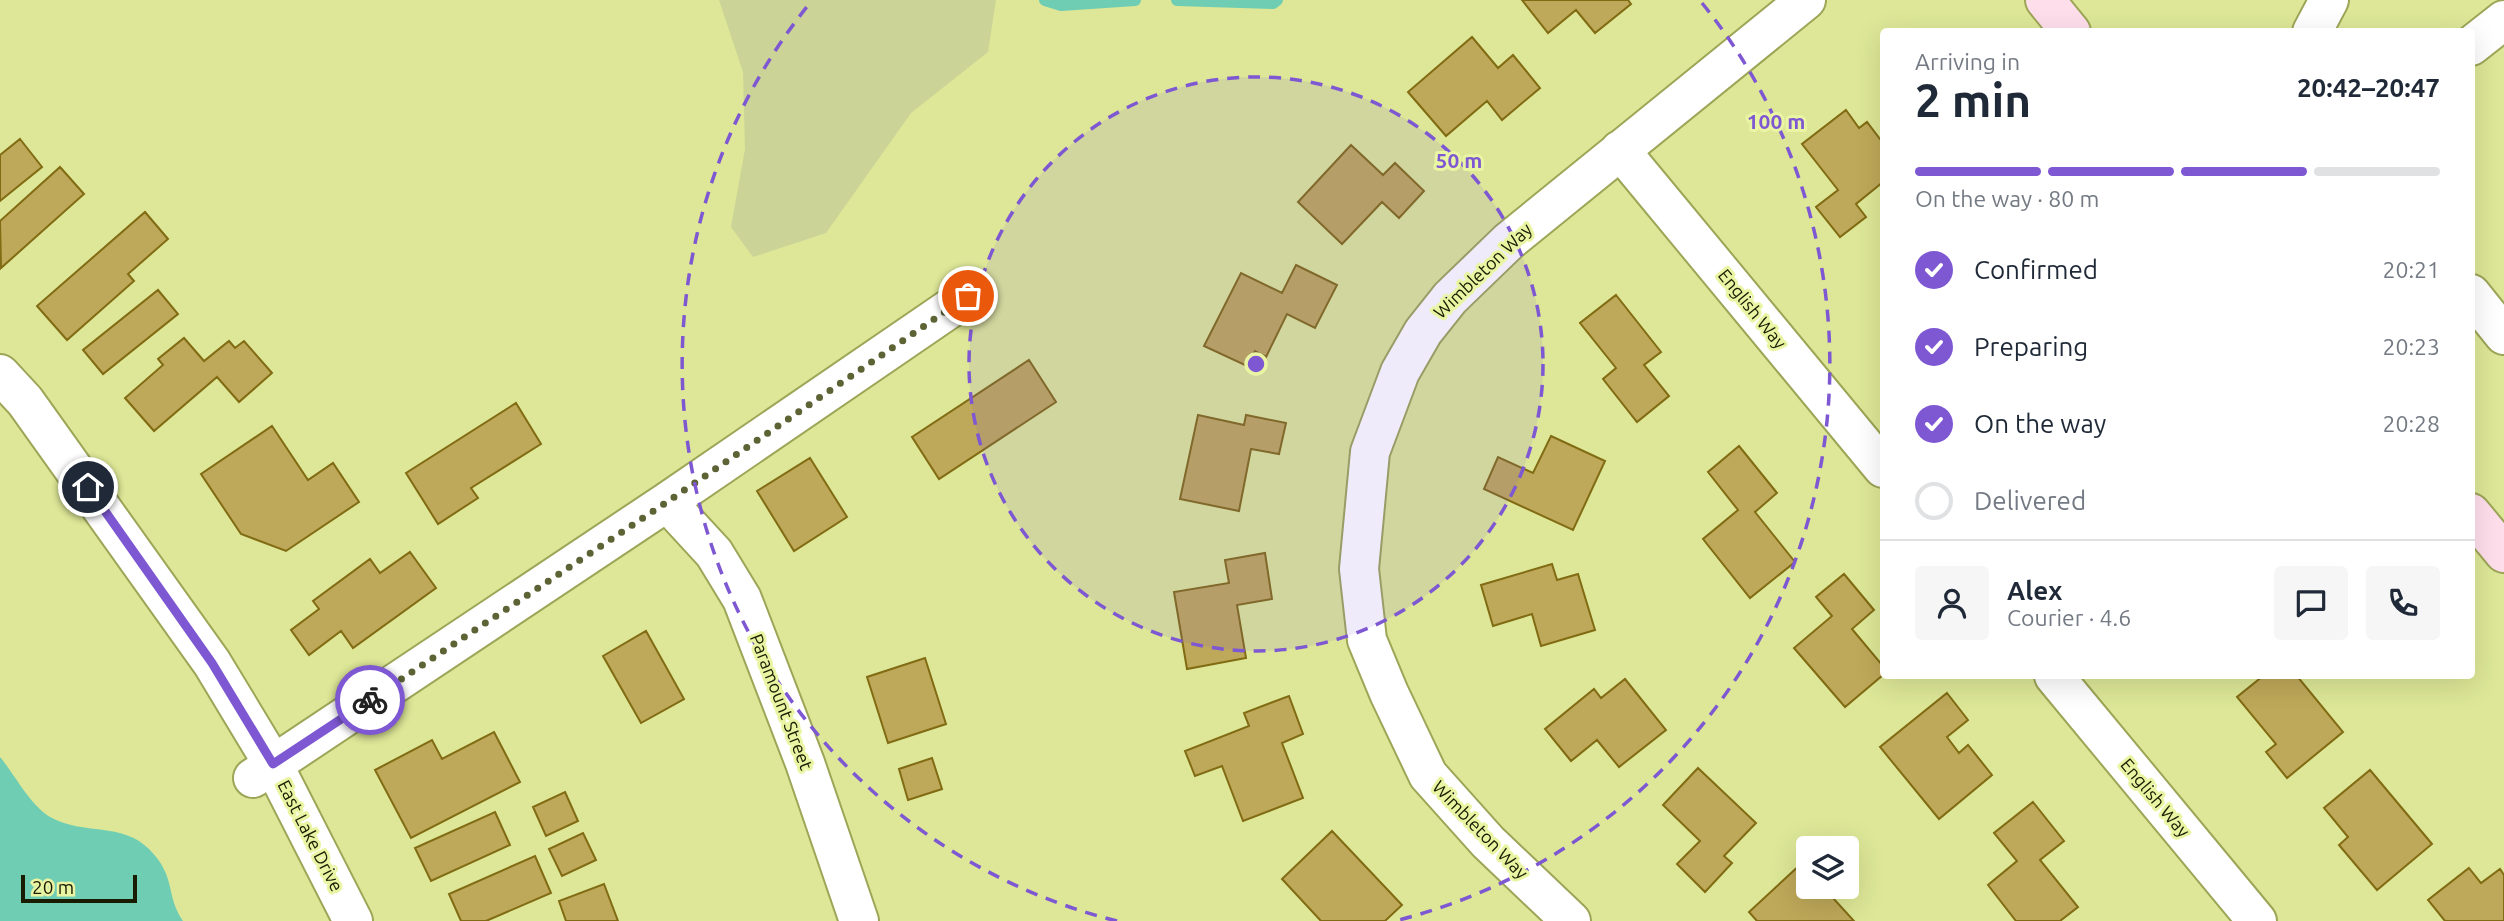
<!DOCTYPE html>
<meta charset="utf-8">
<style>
body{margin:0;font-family:Ubuntu,sans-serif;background:#f6f6f7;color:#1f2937;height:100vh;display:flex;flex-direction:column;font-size:26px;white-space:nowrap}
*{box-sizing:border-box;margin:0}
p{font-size:23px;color:#747a83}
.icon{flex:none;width:38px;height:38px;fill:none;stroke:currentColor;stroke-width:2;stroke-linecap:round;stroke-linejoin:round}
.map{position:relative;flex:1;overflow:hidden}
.sheet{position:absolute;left:1880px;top:28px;width:595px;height:651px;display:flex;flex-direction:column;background:#fff;border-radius:7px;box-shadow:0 7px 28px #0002}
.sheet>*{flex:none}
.fabs{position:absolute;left:1796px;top:836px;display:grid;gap:14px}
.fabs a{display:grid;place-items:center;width:63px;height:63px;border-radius:7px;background:#fff;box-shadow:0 7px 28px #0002;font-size:35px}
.scale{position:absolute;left:21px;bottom:18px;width:116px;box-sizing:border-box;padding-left:7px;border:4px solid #191c00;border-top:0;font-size:19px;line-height:24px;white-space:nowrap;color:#191c00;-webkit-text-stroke:5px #eaf5a4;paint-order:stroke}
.pin{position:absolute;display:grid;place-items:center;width:60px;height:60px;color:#fff;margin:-30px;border:4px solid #fff;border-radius:50%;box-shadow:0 2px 7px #0007}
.courier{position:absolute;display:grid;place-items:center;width:70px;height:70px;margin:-35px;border:5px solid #7e58d2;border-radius:50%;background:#fff;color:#222;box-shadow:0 2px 9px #0007}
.headline em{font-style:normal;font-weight:700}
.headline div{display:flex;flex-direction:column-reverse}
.headline{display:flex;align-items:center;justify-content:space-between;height:119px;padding:0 35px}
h1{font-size:46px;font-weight:700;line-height:52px}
.bar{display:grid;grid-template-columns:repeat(4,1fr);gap:10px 7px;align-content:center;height:84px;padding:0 35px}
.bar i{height:9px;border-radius:5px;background:#e0e1e3}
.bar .selected{background:#7e58d2}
.bar p{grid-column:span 4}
.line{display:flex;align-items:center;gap:18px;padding:0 35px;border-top:2px solid #e0e1e3}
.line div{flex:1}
.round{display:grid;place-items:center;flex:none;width:74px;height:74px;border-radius:7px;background:#f6f6f7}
ol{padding:0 35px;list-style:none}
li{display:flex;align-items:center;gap:21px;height:77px}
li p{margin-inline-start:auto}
li .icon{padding:7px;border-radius:50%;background:#7e58d2;color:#fff;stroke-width:4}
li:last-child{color:#747a83}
li i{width:38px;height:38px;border:4px solid #e0e1e3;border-radius:50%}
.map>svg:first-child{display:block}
</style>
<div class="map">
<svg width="2504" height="921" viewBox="0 0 2504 921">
<rect width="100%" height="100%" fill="#dde797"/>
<!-- green -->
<path fill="#cbd397" d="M 719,0 L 996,0 L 988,52 L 911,113 L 826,233 L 753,257 L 731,227 L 745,149 L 743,72 Z"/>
<!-- water -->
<path fill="#6fcdb4" d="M 0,757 C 15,775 31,807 52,818 C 83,835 122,822 149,849 C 177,877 165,895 183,921 L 0,921 Z"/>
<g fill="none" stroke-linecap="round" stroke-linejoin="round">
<!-- stream -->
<path stroke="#6fcdb4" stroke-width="12" d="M 1045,0 L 1061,5 L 1135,0
M 1177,0 L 1273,3 L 1277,0"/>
</g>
<!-- building -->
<path fill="#bea859" stroke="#816b13" stroke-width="2" d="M 1522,0 L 1628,0 L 1631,4 L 1595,33 L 1576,10 L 1548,33 Z
M 1472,37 L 1498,68 L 1513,55 L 1540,88 L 1502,120 L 1487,101 L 1446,136 L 1408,92 Z
M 1846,110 L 1859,128 L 1867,122 L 1883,143 L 1883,182 L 1856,204 L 1866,217 L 1840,237 L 1816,207 L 1838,190 L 1802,144 Z
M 20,139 L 42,167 L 0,201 L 0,155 Z
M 1351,145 L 1383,175 L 1395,163 L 1424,191 L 1399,218 L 1382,202 L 1342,244 L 1298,202 Z
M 60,167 L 84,194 L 1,268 L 0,221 Z
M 145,212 L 168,239 L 128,274 L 134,281 L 67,340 L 37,306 Z
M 1296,265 L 1337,285 L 1315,328 L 1287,314 L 1266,357 L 1255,351 L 1247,366 L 1204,346 L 1241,273 L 1282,293 Z
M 158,290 L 178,314 L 103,374 L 83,350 Z
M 1616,295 L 1661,352 L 1644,365 L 1669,396 L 1637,422 L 1603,379 L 1616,368 L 1580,323 Z
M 184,338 L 204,361 L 229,341 L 235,348 L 244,341 L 272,373 L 239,402 L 217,377 L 154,431 L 125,398 L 163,365 L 158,359 Z
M 1029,360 L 1056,402 L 939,479 L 912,437 Z
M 516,403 L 541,444 L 471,488 L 478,498 L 438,524 L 406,473 Z
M 1198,415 L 1244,425 L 1246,415 L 1286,423 L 1279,454 L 1251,449 L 1239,511 L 1180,499 Z
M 272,426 L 308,480 L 333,463 L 359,502 L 286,551 L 241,534 L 201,474 Z
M 1551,436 L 1605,461 L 1573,530 L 1484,489 L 1498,457 L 1533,473 Z
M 1739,446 L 1777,493 L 1755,512 L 1795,562 L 1750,598 L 1703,539 L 1738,510 L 1708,472 Z
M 810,458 L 847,517 L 794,551 L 757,491 Z
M 410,552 L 436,588 L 353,648 L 341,631 L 309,655 L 291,630 L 319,609 L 313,601 L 370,559 L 380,573 Z
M 1265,553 L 1272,599 L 1237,605 L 1246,658 L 1187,669 L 1174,592 L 1229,583 L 1225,560 Z
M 1552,564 L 1557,580 L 1578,574 L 1595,630 L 1541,646 L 1532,614 L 1493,626 L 1481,585 Z
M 1844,574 L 1874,610 L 1852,629 L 1883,666 L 1883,675 L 1845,707 L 1794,648 L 1832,616 L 1816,597 Z
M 646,631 L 684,699 L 641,723 L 603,656 Z
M 925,658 L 946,724 L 888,743 L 867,677 Z
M 2263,676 L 2297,676 L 2343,732 L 2287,778 L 2266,752 L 2276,744 L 2237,697 Z
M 1625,679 L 1666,730 L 1619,767 L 1597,740 L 1571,761 L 1545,729 L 1594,689 L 1601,698 Z
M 1947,693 L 1968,720 L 1947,737 L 1959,753 L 1968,745 L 1992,775 L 1939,819 L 1880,747 Z
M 1289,696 L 1303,734 L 1282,743 L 1303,798 L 1243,821 L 1222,766 L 1195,776 L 1185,751 L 1249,726 L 1244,713 Z
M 494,732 L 520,782 L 411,838 L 375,770 L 432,740 L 442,759 Z
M 932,758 L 942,789 L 908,800 L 899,769 Z
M 1698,768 L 1756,823 L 1724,856 L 1732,863 L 1705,892 L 1677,864 L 1700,841 L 1663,805 Z
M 2370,770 L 2432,844 L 2377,890 L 2339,845 L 2348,837 L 2324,808 Z
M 565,792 L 578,821 L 546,836 L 533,807 Z
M 2033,802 L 2064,841 L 2040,860 L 2078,907 L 2060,921 L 2016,921 L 1988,885 L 2017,861 L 1994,833 Z
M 495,812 L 510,845 L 431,881 L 415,848 Z
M 1332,831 L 1402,905 L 1385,921 L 1321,921 L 1282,879 Z
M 583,833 L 596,860 L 562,876 L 549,849 Z
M 535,856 L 551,893 L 486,921 L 461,921 L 449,894 Z
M 1801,864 L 1808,871 L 1808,887 L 1823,887 L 1854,921 L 1757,921 L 1749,912 Z
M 2469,868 L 2481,883 L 2500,869 L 2504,875 L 2504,921 L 2445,921 L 2428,900 Z
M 604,884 L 618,921 L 566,921 L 559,901 Z"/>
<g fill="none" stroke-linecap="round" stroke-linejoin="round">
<!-- minor casing -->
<g stroke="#9da557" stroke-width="42">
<path id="minor" d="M 2312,32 L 2329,0
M 2471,46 L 2504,20
M 1620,150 L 1883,468
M 2471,294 L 2504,335
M 0,374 L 25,401 L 212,663 L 273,764 L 353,921
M 667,502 L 714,553 L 742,599 L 805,763 L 859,921
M 2054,676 L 2257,921
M 253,778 L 667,502 L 968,296
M 1571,921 L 1488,842 L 1428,775 L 1389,693 L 1367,640 L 1359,569 L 1370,452 L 1400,372 L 1423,332 L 1450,298 L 1509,241 L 1806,0"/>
</g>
<!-- secondary casing -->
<g stroke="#9da557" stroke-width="42">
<path id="secondary" d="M 2045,0 L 2071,32
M 2471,513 L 2504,553"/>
</g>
<!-- minor -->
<use href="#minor" stroke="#fff" stroke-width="38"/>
<!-- secondary -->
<use href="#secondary" stroke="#fedeeb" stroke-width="38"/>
</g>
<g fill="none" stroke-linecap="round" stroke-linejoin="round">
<!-- done -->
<path stroke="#5e6335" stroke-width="7" stroke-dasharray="0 12.6" d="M 370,700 L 667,502 L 968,296"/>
<!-- route -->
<path stroke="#7e58d2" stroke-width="9" d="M 88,487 L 212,663 L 273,764 L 370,700"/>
</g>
<!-- distance rings -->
<circle cx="1256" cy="364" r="287" fill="#7e58d2" fill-opacity=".12"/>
<g fill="none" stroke="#7e58d2" stroke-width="3.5" stroke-dasharray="12 9">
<circle cx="1256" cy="364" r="287"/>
<path d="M1117 921A574 574 0 0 1 810 3M1702 3A574 574 0 0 1 1395 921"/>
</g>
<g text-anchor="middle" stroke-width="6" stroke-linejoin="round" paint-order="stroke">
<!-- street labels -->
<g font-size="18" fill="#191c00" stroke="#eaf5a4">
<text transform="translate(1483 271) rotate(-44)" y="6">Wimbleton Way</text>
<text transform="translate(1752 309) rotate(51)" y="6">English Way</text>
<text transform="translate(781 702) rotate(69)" y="6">Paramount Street</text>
<text transform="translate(2155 798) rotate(50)" y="6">English Way</text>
<text transform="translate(1480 830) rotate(46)" y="6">Wimbleton Way</text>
<text transform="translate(310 836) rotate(63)" y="6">East Lake Drive</text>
</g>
</g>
<circle cx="1256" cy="364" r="10" fill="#7e58d2" stroke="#eaf5a4" stroke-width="3.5"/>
<g font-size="21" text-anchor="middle" font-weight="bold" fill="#7e58d2" stroke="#eaf5a4" stroke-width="6" stroke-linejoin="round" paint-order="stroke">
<text x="1776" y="129">100 m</text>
<text x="1459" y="168">50 m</text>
</g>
</svg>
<div class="fabs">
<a><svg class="icon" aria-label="layers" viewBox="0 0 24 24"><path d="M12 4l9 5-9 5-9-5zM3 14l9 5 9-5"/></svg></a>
</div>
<div class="scale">20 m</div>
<div class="pin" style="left:968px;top:296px;background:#ea580c"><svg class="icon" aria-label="bag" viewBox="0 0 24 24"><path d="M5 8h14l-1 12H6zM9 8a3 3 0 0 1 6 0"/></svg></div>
<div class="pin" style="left:88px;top:487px;background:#1f2937"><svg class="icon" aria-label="home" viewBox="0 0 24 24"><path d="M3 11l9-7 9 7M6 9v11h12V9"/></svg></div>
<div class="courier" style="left:370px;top:700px"><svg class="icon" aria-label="bike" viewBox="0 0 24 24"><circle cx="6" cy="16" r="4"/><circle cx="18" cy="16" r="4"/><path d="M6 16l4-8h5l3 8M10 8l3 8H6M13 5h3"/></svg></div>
<section class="sheet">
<div class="headline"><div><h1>2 min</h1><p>Arriving in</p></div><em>20:42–20:47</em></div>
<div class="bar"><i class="selected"></i><i class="selected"></i><i class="selected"></i><i></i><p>On the way · 80 m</p></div>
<ol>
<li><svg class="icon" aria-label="check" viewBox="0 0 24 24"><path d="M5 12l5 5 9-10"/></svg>Confirmed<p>20:21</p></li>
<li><svg class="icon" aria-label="check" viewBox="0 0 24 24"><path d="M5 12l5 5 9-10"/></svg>Preparing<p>20:23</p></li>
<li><svg class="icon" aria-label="check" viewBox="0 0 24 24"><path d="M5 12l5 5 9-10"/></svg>On the way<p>20:28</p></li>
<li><i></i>Delivered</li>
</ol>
<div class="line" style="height:126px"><a class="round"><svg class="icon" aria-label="person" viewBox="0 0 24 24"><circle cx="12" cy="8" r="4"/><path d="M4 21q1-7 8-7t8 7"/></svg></a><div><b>Alex</b><p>Courier · 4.6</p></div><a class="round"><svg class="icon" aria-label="chat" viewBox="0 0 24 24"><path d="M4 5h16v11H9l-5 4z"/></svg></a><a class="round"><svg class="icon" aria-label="phone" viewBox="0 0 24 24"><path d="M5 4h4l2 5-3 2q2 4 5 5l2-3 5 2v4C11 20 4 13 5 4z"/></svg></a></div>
</section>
</div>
